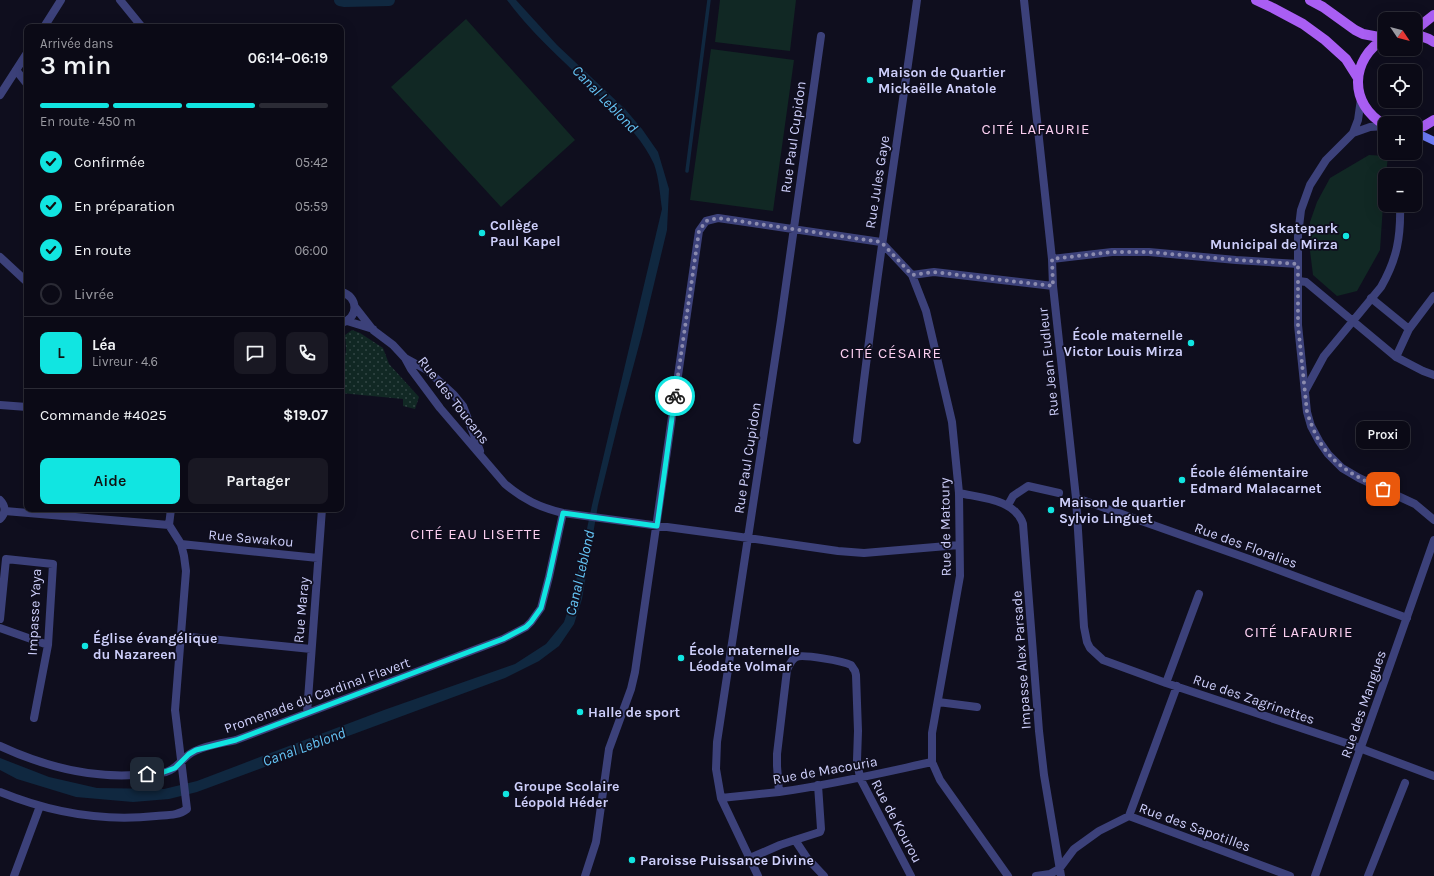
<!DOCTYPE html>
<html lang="fr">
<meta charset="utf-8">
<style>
body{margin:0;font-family:Karla,sans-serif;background:#191823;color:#f1f3f6;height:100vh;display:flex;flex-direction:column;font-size:15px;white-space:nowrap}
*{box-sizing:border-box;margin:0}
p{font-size:13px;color:#9a9aa1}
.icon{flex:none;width:22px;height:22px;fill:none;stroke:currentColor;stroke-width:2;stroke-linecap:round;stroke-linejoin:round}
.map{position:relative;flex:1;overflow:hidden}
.drawer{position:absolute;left:24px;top:24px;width:320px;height:488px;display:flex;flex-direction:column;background:#0b0a16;border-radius:8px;box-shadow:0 4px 16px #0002,0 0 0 1px #2b2b35}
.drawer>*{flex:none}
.needle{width:26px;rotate:125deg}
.buttons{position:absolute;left:1378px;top:12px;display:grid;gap:8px}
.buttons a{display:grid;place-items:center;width:44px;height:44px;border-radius:8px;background:#0b0a16;box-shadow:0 4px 16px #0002,0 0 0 1px #2b2b35;font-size:20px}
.pin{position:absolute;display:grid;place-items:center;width:34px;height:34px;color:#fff;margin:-17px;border-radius:8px;box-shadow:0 2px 6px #0006}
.courier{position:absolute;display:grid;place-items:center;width:40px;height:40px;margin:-20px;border:3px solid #11e5e1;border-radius:50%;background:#fff;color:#222;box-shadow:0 1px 5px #0007}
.bubble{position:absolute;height:28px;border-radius:8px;background:#0b0a16;box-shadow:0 4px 16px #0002,0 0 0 1px #2b2b35;font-size:13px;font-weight:600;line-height:28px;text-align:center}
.summary em{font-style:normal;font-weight:600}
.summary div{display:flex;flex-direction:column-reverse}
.summary{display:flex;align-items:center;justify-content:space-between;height:68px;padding:0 16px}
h1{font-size:26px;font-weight:600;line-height:30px}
.bar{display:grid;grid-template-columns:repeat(4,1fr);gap:6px 4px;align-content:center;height:48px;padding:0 16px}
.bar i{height:5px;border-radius:3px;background:#2b2b35}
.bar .on{background:#11e5e1}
.bar p{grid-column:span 4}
.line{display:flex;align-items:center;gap:10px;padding:0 16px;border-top:1px solid #2b2b35}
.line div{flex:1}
.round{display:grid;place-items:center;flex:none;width:42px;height:42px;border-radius:8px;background:#191823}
ol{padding:0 16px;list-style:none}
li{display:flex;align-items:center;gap:12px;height:44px}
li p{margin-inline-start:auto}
li .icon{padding:4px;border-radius:50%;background:#11e5e1;color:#111;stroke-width:4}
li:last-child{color:#9a9aa1}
li i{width:22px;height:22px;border:2px solid #2b2b35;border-radius:50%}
.cta{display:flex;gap:8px;margin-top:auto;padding:8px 16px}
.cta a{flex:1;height:46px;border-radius:8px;background:#11e5e1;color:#111;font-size:16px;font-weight:600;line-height:46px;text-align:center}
.cta a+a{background:#191823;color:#f1f3f6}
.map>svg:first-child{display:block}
</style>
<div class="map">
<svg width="1434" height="876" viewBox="0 0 1434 876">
<defs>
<pattern id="grass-dots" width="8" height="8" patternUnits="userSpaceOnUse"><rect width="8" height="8" fill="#112824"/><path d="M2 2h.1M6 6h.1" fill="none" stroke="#324645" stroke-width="1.8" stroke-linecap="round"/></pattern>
</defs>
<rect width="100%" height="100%" fill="#0f0e1e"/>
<!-- grass -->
<path fill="url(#grass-dots)" d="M 352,330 L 360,333 L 383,348 L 389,364 L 419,397 L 415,409 L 403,406 L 403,399 L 341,393 L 346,349 L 345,335 Z"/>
<!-- garden -->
<path fill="#112824" d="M 720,0 L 796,0 L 790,51 L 715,42 Z
M 466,19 L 575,140 L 501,207 L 391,87 Z
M 711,49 L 794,60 L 773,211 L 690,200 Z
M 1369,155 L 1388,156 L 1386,175 L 1385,175 L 1380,250 L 1357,291 L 1337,296 L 1313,275 L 1310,251 L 1310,222 L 1317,202 L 1330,178 Z"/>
<!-- water -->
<path fill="#102840" d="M 507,0 L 516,0 L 557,45 L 625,109 L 642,129 L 658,152 L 669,189 L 667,230 L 642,334 L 620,416 L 598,505 L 582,599 L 574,624 L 559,646 L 539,661 L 505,678 L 197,792 L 169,799 L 133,802 L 76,797 L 17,779 L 0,770 L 0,758 L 49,777 L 97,788 L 164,789 L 197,781 L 384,710 L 515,664 L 546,644 L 564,622 L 573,595 L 592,505 L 662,209 C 660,195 659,178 654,164 C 644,142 627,124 610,107 C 576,71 536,40 507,0 Z"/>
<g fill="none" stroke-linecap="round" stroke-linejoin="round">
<!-- stream -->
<path stroke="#102840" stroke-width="3.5" d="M 687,171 L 709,0"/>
<!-- canal -->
<path stroke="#102840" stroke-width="12" d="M 340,0 L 345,1 L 389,0"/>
<!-- minor -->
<path stroke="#3c417a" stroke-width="8" d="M 120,0 L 142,27
M 1024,0 L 1052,259 L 1053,286 L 1076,498 L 1084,627 L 1087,642 L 1090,648 L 1103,660 L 1166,683 L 1346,743 L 1434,776
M 44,27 L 61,0
M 16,70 L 27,84
M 0,95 L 27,53
M 881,242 L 912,275 L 926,311 L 952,422 L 959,493 L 960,576 L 932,733 L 932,762 L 940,780 L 1008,876
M 0,257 L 27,282
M 1052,259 L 1112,252 L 1149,252 L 1236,260 L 1298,264
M 912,275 L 934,272 L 1053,286
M 1299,281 L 1306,282 L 1396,357 L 1423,371 L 1434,375
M 341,292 C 359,296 359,319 341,323
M 1371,298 L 1409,329
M 355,307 L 373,330 L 393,345 L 405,358 L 411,369 L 440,408 L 505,484 C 524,500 539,507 563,513 L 734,536 L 838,551 L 864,553 L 959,545
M 347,321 L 373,329
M 1396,357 L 1409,329 L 1434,296
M 405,358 L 427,370 L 454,395 L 463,406 L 480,451
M 1305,391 L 1324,356 L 1381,287 C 1397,259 1401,237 1400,205
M 0,405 L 27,407
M 857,440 C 873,293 897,147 917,0
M 959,493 C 981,498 1015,499 1023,524 L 1039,731 L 1044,775 L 1061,876
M 1076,498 L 1085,501 L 1249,559 L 1407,618
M 0,500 C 6,506 6,513 0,519
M 1008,505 L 1013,496 L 1028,486 L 1059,493
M 5,511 L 169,525
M 181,544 L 318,558
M 0,619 L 6,559 L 53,564 L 48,645 L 34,718
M 0,628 L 48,645
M 180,636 L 311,649
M 1166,683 L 1199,594
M 938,702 L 977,707
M 307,713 L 322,509
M 0,746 C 43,766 88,778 136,775 C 145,775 156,774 166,772 C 179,768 183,756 195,751 C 207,745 223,743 236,740 L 503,639 L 526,627 L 531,622 L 541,608 L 549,577 L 563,513
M 0,792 C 49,812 102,822 156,816 C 167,815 178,816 187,809 L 175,710 L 186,571 L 184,556 L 181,544 L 169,525 L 171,509
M 779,792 L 777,766 L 777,754 L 787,670 C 789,665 791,660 796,657 C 803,654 843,661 851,665 L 855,671 L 856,675 L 858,731 L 857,760 L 860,778 L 911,876
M 721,798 C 740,796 760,794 779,792 C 830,785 881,773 932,762
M 1129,816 L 1177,686
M 795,840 L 820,832 L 821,829 L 818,785
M 750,858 L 780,845 L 795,840 L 807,858 L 824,876
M 14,876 L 40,806
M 585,876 L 596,842 L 609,749 L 631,689 L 635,672 L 699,231 L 706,221 L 718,218 L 881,242
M 758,876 L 721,798 L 716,769 L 717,742 L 781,320 L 821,36
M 1036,876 L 1050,874 L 1059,869 L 1074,849 L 1099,831 L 1129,816 L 1290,876
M 1368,876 L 1405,783"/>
<!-- tertiary -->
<path stroke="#3c417a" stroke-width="8" d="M 1361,99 L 1358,120 L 1353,133 L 1326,160 L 1310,185 L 1301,210 L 1298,235 L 1298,325 L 1307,412 L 1311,426 L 1319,441 L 1328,454 L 1342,468 L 1359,478 L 1415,504 L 1434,520
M 1353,133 L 1370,127 L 1385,126
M 1315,876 L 1382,688 L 1434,540"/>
<!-- secondary -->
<path stroke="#6c7af4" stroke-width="8" d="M 1415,132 L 1434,141"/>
<!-- primary -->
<path stroke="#a95ef3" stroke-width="10" d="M 1256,0 L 1273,8 L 1303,24 L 1325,40 L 1346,59 L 1358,78
M 1310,0 L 1323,7 L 1355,30 L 1363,34 L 1384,38
M 1415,30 L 1434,15
M 1415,34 L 1429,39 L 1434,42
M 1385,38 C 1350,59 1348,104 1385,125
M 1415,128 L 1424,126 L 1434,120"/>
</g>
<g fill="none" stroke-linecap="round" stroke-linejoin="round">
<!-- done -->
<path stroke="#8b8bae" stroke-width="4" stroke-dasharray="0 7.2" d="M 675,396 L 699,231 L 706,221 L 718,218 L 881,242 L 912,275 L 934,272 L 1053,286 L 1052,259 L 1112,252 L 1149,252 L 1236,260 L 1298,264 L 1298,325 L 1307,412 C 1321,457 1342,471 1383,489"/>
<!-- route -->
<path stroke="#11e5e1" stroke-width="5" d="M 147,774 L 164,772 L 175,768 L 189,754 L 196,750 L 236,740 L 503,639 L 526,627 L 531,622 L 541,608 L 549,577 L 563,513 L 657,526 L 675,396"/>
</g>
<!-- markers -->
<g fill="#11e5e1" stroke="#0f0e1e" stroke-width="1.5">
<circle cx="870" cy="80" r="4"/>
<circle cx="482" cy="233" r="4"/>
<circle cx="1346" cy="236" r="4"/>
<circle cx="1191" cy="343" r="4"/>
<circle cx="1182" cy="480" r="4"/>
<circle cx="1051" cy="510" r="4"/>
<circle cx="85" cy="646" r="4"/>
<circle cx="681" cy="658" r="4"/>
<circle cx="580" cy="712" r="4"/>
<circle cx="506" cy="794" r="4"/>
<circle cx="632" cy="860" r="4"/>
</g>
<g text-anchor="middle" stroke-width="3.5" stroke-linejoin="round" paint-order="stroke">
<!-- poi labels -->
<g font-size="14" font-weight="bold" fill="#cecffb" stroke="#0f0e1e" text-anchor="start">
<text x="878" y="77">Maison de Quartier<tspan x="878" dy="16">Mickaëlle Anatole</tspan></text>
<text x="490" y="230">Collège<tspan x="490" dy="16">Paul Kapel</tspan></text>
<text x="1338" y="233" text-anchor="end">Skatepark<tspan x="1338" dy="16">Municipal de Mirza</tspan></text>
<text x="1183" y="340" text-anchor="end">École maternelle<tspan x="1183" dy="16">Victor Louis Mirza</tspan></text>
<text x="1190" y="477">École élémentaire<tspan x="1190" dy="16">Edmard Malacarnet</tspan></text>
<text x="1059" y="507">Maison de quartier<tspan x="1059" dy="16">Sylvio Linguet</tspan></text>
<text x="93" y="643">Église évangélique<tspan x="93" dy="16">du Nazareen</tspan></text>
<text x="689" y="655">École maternelle<tspan x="689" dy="16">Léodate Volmar</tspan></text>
<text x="588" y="717">Halle de sport</text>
<text x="514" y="791">Groupe Scolaire<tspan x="514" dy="16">Léopold Héder</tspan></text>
<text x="640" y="865">Paroisse Puissance Divine</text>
</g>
<!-- street labels -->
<g font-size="14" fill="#cecffb" stroke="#0f0e1e">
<text transform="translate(793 137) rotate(-82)" y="5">Rue Paul Cupidon</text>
<text transform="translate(877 182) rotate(-81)" y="5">Rue Jules Gaye</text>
<text transform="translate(1048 362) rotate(-96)" y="5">Rue Jean Eudleur</text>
<text transform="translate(454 400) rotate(52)" y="5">Rue des Toucans</text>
<text transform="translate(747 458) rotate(-81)" y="5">Rue Paul Cupidon</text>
<text transform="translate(945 527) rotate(-91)" y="5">Rue de Matoury</text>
<text transform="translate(251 538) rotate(5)" y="5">Rue Sawakou</text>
<text transform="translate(1246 545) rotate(20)" y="5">Rue des Floralies</text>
<text transform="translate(301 610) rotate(-85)" y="5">Rue Maray</text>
<text transform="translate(34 612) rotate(-87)" y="5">Impasse Yaya</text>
<text transform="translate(1021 660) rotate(-94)" y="5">Impasse Alex Parsade</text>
<text transform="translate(317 695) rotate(-20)" y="5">Promenade du Cardinal Flavert</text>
<text transform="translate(1254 699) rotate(19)" y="5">Rue des Zagrinettes</text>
<text transform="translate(1363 704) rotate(-71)" y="5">Rue des Mangues</text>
<text transform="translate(825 770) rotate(-10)" y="5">Rue de Macouria</text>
<text transform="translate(897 821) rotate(62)" y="5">Rue de Kourou</text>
<text transform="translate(1195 827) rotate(20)" y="5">Rue des Sapotilles</text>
</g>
<!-- water labels -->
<g font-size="15" font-style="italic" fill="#64c3f4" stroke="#0f0e1e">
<text transform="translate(605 99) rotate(46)" y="5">Canal Leblond</text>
<text transform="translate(580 573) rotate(-77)" y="5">Canal Leblond</text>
<text transform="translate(304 747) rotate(-20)" y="5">Canal Leblond</text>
</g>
<!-- neighbourhood labels -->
<g font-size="15" letter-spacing="1" fill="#fcd0f1" stroke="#0f0e1e">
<text x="1036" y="134">CITÉ LAFAURIE</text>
<text x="891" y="358">CITÉ CÉSAIRE</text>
<text x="476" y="539">CITÉ EAU LISETTE</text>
<text x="1299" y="637">CITÉ LAFAURIE</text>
</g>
</g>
</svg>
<div class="buttons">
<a><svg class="needle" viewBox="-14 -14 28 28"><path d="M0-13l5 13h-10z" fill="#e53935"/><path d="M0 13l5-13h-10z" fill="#9a9aa1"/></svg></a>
<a><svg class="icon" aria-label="locate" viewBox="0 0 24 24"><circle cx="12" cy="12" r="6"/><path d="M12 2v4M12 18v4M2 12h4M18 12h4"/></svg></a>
<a>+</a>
<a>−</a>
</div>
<div class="pin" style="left:1383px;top:489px;background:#ea580c"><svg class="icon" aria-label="bag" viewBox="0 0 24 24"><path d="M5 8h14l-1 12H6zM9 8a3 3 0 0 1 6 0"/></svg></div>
<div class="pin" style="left:147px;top:774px;background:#1f2937"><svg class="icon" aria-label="home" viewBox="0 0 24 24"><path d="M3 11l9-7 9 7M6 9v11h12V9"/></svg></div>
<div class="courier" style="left:675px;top:396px"><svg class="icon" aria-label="bike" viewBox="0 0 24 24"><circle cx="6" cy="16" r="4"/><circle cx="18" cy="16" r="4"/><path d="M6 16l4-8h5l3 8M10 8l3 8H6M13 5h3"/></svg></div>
<div class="bubble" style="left:1356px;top:421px;width:54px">Proxi</div>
<section class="drawer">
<div class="summary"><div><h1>3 min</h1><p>Arrivée dans</p></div><em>06:14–06:19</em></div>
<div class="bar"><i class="on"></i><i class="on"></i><i class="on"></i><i></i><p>En route · 450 m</p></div>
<ol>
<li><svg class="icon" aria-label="check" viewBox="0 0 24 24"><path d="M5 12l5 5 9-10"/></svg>Confirmée<p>05:42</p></li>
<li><svg class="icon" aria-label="check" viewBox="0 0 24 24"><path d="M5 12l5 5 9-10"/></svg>En préparation<p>05:59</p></li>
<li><svg class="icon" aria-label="check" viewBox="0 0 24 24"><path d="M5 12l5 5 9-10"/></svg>En route<p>06:00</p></li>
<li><i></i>Livrée</li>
</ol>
<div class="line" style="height:72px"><b class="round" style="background:#11e5e1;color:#111">L</b><div><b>Léa</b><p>Livreur · 4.6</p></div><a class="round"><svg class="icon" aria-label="chat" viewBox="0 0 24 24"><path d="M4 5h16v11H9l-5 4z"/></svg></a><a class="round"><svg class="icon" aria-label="phone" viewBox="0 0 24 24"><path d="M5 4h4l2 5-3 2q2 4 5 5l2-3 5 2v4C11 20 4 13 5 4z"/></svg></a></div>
<div class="line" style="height:52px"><div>Commande #4025</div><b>$19.07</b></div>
<div class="cta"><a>Aide</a><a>Partager</a></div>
</section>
</div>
